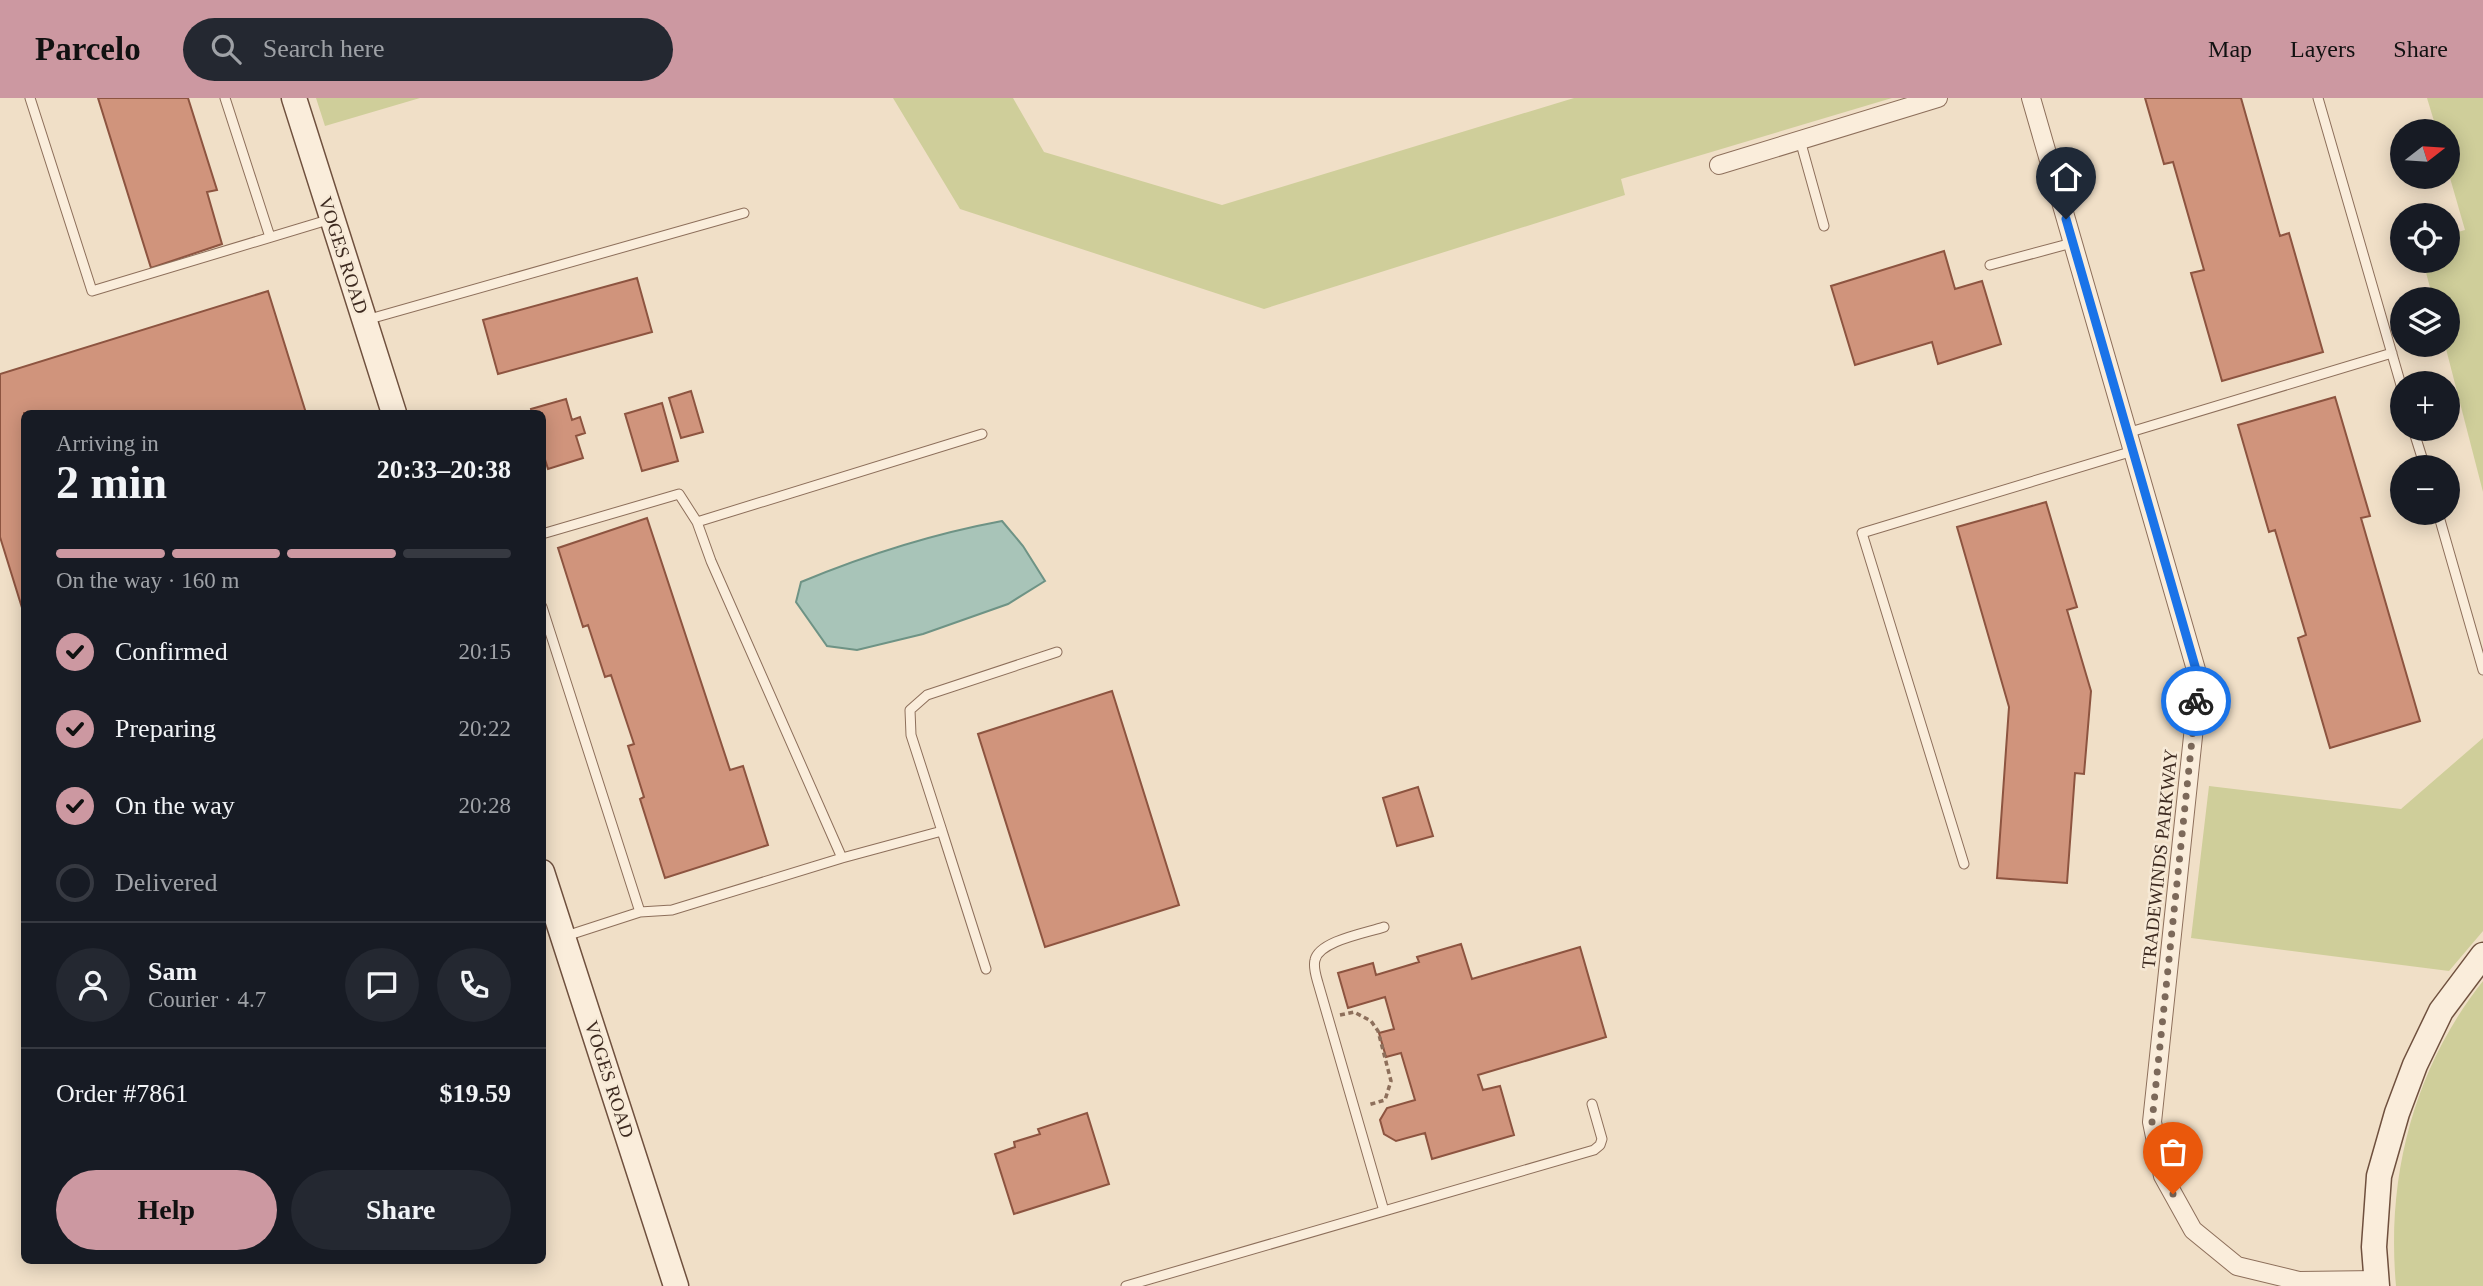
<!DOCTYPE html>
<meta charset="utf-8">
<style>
body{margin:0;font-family:"Times New Roman",serif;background:#242831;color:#f1f3f6;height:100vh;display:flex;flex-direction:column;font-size:26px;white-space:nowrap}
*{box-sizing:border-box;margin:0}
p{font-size:23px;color:#9ea1a6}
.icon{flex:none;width:38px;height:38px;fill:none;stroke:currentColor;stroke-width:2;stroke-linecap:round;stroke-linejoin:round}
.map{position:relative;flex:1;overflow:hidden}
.sheet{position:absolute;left:21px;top:312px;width:525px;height:854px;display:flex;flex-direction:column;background:#171b24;border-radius:10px;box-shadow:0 4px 18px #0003}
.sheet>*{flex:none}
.needle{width:46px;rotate:73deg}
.tools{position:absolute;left:2390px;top:21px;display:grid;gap:14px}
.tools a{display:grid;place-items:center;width:70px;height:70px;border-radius:50%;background:#171b24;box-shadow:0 4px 18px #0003;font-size:35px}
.pin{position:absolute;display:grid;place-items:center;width:60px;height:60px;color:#fff;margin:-72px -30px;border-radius:50% 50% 50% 0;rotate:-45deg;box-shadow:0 0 7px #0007}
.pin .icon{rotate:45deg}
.courier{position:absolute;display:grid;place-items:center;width:70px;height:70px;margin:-35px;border:5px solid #1a73e8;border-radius:50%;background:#fff;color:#222;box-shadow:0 2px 9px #0007}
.overview em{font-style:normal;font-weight:700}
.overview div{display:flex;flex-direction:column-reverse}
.overview{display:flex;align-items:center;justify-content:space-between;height:119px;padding:0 35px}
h1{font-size:46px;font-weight:700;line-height:52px}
.bar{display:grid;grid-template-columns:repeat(4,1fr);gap:10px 7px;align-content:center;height:84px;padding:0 35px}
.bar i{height:9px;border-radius:5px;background:#363941}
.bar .on{background:#cc98a1}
.bar p{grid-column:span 4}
.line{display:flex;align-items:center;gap:18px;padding:0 35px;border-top:2px solid #363941}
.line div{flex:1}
.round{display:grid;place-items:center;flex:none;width:74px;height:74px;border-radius:37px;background:#242831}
ol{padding:0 35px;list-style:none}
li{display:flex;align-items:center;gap:21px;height:77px}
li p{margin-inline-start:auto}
li .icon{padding:7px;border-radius:50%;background:#cc98a1;color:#111;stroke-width:4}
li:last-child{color:#9ea1a6}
li i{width:38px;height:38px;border:4px solid #363941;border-radius:50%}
.primary-button{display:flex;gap:14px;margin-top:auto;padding:14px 35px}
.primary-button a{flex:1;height:80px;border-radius:42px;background:#cc98a1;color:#111;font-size:28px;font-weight:700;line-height:80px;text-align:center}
.primary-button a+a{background:#242831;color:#f1f3f6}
header{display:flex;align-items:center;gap:42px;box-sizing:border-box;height:98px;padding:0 35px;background:#cc98a1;color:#111}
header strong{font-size:33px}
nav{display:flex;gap:38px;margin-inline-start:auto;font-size:24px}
.search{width:490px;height:63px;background:#242831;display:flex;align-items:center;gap:18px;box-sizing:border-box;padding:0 24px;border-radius:38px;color:#9ea1a6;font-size:26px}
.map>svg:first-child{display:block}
</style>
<header>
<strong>Parcelo</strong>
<div class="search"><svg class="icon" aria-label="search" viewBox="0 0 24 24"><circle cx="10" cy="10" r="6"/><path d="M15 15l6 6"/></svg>Search here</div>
<nav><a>Map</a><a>Layers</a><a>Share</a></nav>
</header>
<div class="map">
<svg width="2483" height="1188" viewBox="0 0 2483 1188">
<rect width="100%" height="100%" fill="#f0dfc7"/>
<!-- green -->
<path fill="#cfce9a" d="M 316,0 L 420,0 L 325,28 Z
M 893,0 L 1013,0 L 1044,54 L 1222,107 L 1574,0 L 1892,0 L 1621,81 L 1625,97 L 1264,211 L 960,111 Z
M 2427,0 L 2483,0 L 2483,394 L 2445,247 L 2448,247 L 2448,201 L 2433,201 L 2423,163 L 2448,163 L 2448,137 L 2465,132 L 2448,73 L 2448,33 L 2437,33 Z
M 2483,640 L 2483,833 L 2449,873 L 2191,840 L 2209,688 L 2401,711 Z
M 2483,883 L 2483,1188 L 2396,1188 C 2386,1078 2414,970 2483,883 Z"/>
<!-- water -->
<path fill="#a8c4b8" stroke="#6e9385" stroke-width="2" d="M 1002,423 L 1023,448 L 1045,483 L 1008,506 L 923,536 L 857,552 L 827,548 L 796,504 L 801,484 C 866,457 932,436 1002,423 Z"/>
<!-- building -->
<path fill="#d0947c" stroke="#8d5440" stroke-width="2" d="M 98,0 L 188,0 L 217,92 L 207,94 L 222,146 L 151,170 Z
M 2145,0 L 2241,0 L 2280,138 L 2289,135 L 2323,254 L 2222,283 L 2191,175 L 2204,172 L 2173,64 L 2164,66 Z
M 1944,153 L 1955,191 L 1982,183 L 2001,246 L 1938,266 L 1932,244 L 1855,267 L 1831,188 Z
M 637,180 L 652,234 L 498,276 L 483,222 Z
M 268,193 L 306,315 L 24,315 L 23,513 L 0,439 L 0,276 Z
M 691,293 L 703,334 L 681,340 L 669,300 Z
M 2335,299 L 2370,418 L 2361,420 L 2420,623 L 2330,650 L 2298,540 L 2306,537 L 2275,432 L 2269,434 L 2238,327 Z
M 566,301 L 572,322 L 580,319 L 585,335 L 576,338 L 583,360 L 548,371 L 542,352 L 542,315 L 532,315 L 531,311 Z
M 662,305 L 678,363 L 642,373 L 625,316 Z
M 2046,404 L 2077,509 L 2067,512 L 2091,593 L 2084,676 L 2075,675 L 2067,785 L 1997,780 L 2009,609 L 1957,429 Z
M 647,420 L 730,672 L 743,668 L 768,747 L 665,780 L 640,701 L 644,699 L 628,648 L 634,646 L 611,577 L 605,579 L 588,527 L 583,529 L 558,450 Z
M 1112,593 L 1179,807 L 1045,849 L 978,636 Z
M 1418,689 L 1433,738 L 1397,748 L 1383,700 Z
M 1461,846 L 1472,881 L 1580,849 L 1606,939 L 1478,977 L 1483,992 L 1500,988 L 1514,1037 L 1432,1061 L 1425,1035 L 1396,1043 L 1384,1036 L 1380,1022 L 1387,1010 L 1415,1002 L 1401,955 L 1386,959 L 1379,935 L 1394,931 L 1385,899 L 1348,910 L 1338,875 L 1373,865 L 1376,877 L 1419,864 L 1417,859 Z
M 1087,1015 L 1109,1086 L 1014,1116 L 995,1056 L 1015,1049 L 1014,1044 L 1040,1036 L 1038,1031 Z"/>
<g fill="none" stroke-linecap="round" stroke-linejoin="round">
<!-- lane casing -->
<g stroke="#8d6f5b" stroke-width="11">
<path id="lane" d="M 30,0 L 92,193 L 331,121
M 225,0 L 270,139
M 2318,0 L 2403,294
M 1800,42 L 1824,128
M 1990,167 L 2072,145
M 366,222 L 744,115
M 2413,331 L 2425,369
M 2127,335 L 2392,255
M 2438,415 L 2483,572
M 697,424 L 982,336
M 542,436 L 679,396 L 697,424 L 711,463 L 842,760
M 542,509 L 640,814
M 942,733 L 986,871
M 1964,766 L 1862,435 L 2133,353
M 566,838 L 640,814 L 672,812 L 842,760 L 942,733 L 911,637 L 910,612 L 927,597 L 1057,554
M 1384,1113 L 1318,885 C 1316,878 1313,869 1315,862 C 1319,843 1366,835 1384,829
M 1126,1188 L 1594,1052 L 1600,1047 L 1602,1041 L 1592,1006"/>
</g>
<!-- street casing -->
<g stroke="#8d6f5b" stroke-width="20">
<path id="street" d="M 2031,0 L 2199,582 L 2152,1024 L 2163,1078 L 2193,1132 L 2237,1168 L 2299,1183 L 2377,1182
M 1719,67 L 1938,0"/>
</g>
<!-- secondary casing -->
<g stroke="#6f503e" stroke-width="27">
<path id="secondary" d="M 294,0 L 394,315
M 542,774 L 676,1188
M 2377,1188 L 2374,1149 L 2379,1078 L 2397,1015 L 2415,967 L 2441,913 L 2483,857"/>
</g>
<!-- path -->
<path stroke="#8d6f5b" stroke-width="3.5" stroke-dasharray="5 3.5" stroke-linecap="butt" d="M 1340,917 L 1354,914 L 1371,923 L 1378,933 L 1391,983 L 1385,1002 L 1368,1007"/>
<!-- lane -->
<use href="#lane" stroke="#faeddb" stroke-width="9"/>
<!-- street -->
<use href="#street" stroke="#faeddb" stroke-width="18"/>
<!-- secondary -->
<use href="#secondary" stroke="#faeddb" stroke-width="24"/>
</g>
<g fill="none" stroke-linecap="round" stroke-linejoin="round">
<!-- done -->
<path stroke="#7c695a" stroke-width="7" stroke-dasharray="0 12.6" d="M 2173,1096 L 2163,1078 L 2152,1024 L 2196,603"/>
<!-- route -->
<path stroke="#1a73e8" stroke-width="9" d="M 2066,121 L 2199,582 L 2196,603"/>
</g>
<g text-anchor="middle" stroke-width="5" stroke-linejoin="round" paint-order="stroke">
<!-- street labels -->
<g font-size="19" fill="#3d2a20" stroke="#f7ead7">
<text transform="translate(344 157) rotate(72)" y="7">VOGES ROAD</text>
<text transform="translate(2159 761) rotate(-84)" y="7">TRADEWINDS PARKWAY</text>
<text transform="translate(610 981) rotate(72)" y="7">VOGES ROAD</text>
</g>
</g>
</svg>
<div class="tools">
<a><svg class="needle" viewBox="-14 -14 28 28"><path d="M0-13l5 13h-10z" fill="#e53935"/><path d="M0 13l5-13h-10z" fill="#9ea1a6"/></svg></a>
<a><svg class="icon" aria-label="locate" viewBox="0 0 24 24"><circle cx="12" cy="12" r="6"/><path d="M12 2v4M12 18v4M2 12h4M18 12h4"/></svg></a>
<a><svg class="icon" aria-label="layers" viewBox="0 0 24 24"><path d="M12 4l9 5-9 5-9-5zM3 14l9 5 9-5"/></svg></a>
<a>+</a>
<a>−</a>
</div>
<div class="pin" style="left:2173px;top:1096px;background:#ea580c"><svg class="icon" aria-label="bag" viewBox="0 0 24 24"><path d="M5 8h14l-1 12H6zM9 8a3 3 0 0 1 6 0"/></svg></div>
<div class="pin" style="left:2066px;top:121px;background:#1f2937"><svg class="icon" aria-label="home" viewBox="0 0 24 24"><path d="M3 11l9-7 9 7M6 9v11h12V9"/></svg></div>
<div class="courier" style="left:2196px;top:603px"><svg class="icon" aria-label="bike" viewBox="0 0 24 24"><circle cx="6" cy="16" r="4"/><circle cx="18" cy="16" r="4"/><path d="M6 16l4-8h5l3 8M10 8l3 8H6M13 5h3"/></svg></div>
<section class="sheet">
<div class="overview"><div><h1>2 min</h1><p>Arriving in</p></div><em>20:33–20:38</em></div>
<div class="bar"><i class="on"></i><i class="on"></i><i class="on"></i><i></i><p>On the way · 160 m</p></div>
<ol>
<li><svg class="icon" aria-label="check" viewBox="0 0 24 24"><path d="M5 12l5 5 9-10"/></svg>Confirmed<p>20:15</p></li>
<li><svg class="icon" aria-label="check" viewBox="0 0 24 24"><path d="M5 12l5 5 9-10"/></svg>Preparing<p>20:22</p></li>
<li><svg class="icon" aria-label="check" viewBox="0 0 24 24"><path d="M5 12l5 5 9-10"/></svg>On the way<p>20:28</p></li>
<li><i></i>Delivered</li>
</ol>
<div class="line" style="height:126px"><a class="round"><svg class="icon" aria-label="person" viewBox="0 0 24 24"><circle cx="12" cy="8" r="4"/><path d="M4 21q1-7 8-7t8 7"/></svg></a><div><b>Sam</b><p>Courier · 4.7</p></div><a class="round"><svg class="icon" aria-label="chat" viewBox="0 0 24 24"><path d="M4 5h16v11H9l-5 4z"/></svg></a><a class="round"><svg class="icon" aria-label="phone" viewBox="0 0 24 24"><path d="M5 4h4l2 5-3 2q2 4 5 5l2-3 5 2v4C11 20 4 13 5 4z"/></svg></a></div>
<div class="line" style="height:91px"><div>Order #7861</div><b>$19.59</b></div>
<div class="primary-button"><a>Help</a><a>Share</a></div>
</section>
</div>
